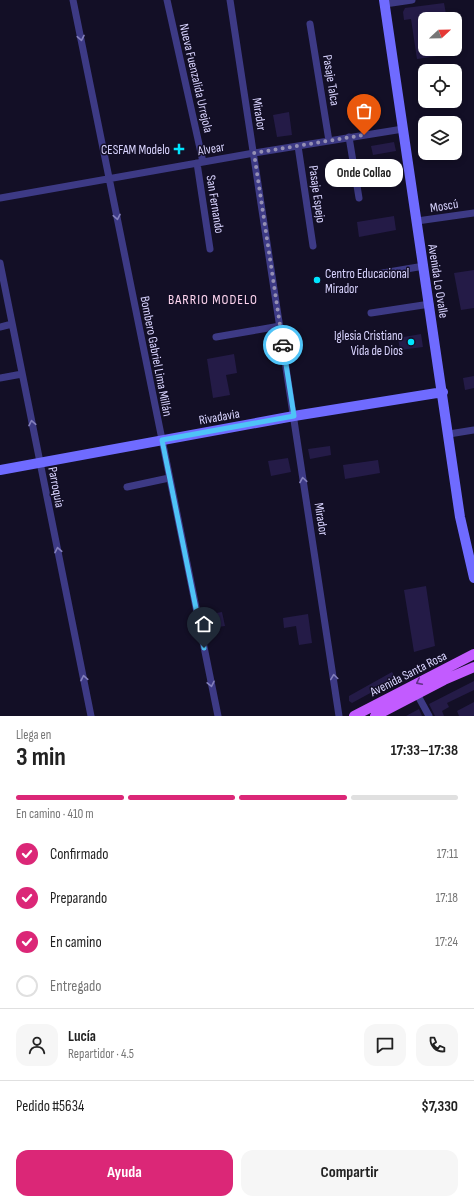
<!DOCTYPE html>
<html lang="es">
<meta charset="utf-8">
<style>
body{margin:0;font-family:"Sofia Sans Condensed",sans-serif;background:#f6f6f6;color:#222;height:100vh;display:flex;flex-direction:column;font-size:15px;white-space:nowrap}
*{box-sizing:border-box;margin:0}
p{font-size:13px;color:#767676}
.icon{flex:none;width:22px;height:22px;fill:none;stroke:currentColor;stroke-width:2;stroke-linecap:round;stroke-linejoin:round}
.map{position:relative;height:716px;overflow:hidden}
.side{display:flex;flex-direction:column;background:#fff;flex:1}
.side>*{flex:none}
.needle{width:26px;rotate:68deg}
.controls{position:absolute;left:418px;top:12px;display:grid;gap:8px}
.controls a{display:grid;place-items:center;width:44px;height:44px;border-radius:8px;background:#fff;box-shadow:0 2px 6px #0003;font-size:20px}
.pin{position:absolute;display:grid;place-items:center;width:34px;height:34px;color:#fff;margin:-41px -17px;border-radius:50% 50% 50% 0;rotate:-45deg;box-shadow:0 0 4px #0007}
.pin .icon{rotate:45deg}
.courier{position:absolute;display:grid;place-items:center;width:40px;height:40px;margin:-20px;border:3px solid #4fc3f7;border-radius:50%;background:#fff;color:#222;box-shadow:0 1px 5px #0007}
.bubble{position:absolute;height:28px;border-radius:12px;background:#fff;box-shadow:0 2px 6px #0003;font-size:13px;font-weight:700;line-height:28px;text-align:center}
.summary em{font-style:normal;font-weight:700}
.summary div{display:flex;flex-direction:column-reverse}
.summary{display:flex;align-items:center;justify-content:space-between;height:68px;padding:0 16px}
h1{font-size:26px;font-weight:700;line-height:30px}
.bar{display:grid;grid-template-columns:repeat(4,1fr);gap:6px 4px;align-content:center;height:48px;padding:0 16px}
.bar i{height:5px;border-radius:3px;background:#e0e0e0}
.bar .on{background:#db2777}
.bar p{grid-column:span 4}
.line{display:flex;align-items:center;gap:10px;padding:0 16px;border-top:1px solid #e0e0e0}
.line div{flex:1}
.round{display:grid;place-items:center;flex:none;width:42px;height:42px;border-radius:12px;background:#f6f6f6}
ol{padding:0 16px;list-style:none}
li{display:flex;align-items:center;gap:12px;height:44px}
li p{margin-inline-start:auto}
li .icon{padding:4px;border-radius:50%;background:#db2777;color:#fff;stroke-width:4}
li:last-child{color:#767676}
li i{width:22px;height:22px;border:2px solid #e0e0e0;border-radius:50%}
.cta{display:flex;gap:8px;margin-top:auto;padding:8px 16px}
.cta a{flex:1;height:46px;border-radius:12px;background:#db2777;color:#fff;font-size:16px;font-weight:700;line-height:46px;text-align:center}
.cta a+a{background:#f6f6f6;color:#222}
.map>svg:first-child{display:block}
</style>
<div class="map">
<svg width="474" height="716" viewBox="0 0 474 716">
<rect width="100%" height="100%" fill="#130f26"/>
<!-- building -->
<path fill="#241b47" d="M 444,3 L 446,14 L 425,17 L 425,49 L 451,49 L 452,54 L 417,59 L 411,19 L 404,20 L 403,12 L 405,8 Z
M 289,112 L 292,135 L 277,137 L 273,115 Z
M 394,142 L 396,151 L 373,155 L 371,146 Z
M 394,216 L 396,230 L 359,237 L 357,222 Z
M 474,270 L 474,308 L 461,310 L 454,273 Z
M 421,334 L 423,347 L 400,350 L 398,338 Z
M 234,354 L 237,373 L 226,375 L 230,395 L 213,398 L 207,359 Z
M 474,376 L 474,388 L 465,390 L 463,378 Z
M 330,446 L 331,455 L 310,459 L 308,449 Z
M 288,458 L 291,472 L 271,476 L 268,461 Z
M 378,460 L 380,473 L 345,479 L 343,465 Z
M 426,586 L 435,646 L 414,652 L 404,590 Z
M 222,612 L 225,626 L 218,627 L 217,620 L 212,621 L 211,614 Z
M 308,614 L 312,643 L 299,645 L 296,626 L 284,628 L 283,618 Z
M 392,672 L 396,679 L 352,703 L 349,701 L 349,696 Z
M 474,681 L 474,690 L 447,703 L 449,707 L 442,711 L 444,716 L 435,716 L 429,704 Z
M 474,702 L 474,716 L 459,716 L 457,711 Z
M 419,709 L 422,716 L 406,716 Z"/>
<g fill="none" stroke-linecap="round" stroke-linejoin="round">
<!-- street -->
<path stroke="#3d3a85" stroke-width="7" d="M 73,0 L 218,716
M 167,0 L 203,162
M 230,0 L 339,716
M 385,4 L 412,0
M 310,24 L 329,141
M 349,137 L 359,198
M 298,146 L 313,246
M 197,163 L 210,249
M 0,198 L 254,153 L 403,129
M 417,221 L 474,213
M 0,263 L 91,716
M 371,275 L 424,266
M 371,313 L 430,304
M 0,327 L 12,324
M 216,337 L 280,326
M 0,378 L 22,374
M 449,434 L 474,430
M 127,487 L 169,478
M 417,694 L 429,716"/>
<!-- secondary -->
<path stroke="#6f6bff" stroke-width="10" d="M 384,0 L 460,517 L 474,578
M 0,470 L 294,416 L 443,392"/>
<!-- primary -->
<path stroke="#c25bff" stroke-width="10" d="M 354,716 L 474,654
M 375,716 L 444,680 L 474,667"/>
</g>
<!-- one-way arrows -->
<defs><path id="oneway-chevron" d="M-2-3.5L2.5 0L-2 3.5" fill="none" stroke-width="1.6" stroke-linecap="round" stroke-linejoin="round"/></defs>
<g stroke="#837fbc">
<use href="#oneway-chevron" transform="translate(81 38) rotate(79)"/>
<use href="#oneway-chevron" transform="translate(117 217) rotate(79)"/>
<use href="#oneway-chevron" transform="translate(32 423) rotate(-101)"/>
<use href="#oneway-chevron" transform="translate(303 480) rotate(-99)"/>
<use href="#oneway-chevron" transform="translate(58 550) rotate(-101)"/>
<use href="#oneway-chevron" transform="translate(334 677) rotate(-98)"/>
<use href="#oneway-chevron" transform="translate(84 678) rotate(-101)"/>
<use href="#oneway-chevron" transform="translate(211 684) rotate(78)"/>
</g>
<use stroke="#623188" href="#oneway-chevron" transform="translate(419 682) rotate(153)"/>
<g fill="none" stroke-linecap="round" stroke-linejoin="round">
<!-- done -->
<path stroke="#948fb3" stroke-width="4" stroke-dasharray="0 7.2" d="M 283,345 L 254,153 L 364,135"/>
<!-- route -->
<path stroke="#4fc3f7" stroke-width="5" d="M 204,648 L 162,440 L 294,416 L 283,345"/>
</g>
<!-- markers -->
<g fill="#00e5ff" stroke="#130f26" stroke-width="1.5">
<path d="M177 143h4v4h4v4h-4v4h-4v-4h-4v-4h4z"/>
<circle cx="317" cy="280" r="4"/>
<circle cx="411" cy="342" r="4"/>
</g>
<g text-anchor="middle" stroke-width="3" stroke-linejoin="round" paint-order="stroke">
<!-- street labels -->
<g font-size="13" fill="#d9d4ff" stroke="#130f26">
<text transform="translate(197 78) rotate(77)" y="5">Nueva Fuenzalida Urrejola</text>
<text transform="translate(332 80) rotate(81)" y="5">Pasaje Talca</text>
<text transform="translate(260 114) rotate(81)" y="5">Mirador</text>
<text transform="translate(211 148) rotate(-10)" y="5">Alvear</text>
<text transform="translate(318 194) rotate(82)" y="5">Pasaje Espejo</text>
<text transform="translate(216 204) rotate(81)" y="5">San Fernando</text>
<text transform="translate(444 205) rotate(-9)" y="5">Moscú</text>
<text transform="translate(439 281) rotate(81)" y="5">Avenida Lo Ovalle</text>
<text transform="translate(157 356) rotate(79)" y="5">Bombero Gabriel Lima Millán</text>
<text transform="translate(219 416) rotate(-10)" y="5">Rivadavia</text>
<text transform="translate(57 487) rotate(79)" y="5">Parroquia</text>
<text transform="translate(322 519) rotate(81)" y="5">Mirador</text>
<text transform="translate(408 673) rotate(-27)" y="5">Avenida Santa Rosa</text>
</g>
<!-- poi labels -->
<g font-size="13" fill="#d9d4ff" stroke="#130f26" text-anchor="end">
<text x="170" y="154">CESFAM Modelo</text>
<text x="325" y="278" text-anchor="start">Centro Educacional<tspan x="325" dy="15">Mirador</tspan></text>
<text x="403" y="340">Iglesia Cristiano<tspan x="403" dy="15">Vida de Dios</tspan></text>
</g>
<!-- neighbourhood labels -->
<g font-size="14" letter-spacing="1" fill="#ffd6f0" stroke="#130f26">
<text x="213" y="304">BARRIO MODELO</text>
</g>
</g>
</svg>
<div class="controls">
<a><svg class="needle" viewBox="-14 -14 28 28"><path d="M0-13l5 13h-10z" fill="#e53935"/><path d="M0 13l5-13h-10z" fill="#767676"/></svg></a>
<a><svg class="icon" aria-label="locate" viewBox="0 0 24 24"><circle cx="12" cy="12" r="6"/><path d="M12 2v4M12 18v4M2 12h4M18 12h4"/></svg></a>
<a><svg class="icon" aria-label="layers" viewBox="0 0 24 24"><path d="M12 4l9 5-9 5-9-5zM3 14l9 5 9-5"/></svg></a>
</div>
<div class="pin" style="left:364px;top:135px;background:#ea580c"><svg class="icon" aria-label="bag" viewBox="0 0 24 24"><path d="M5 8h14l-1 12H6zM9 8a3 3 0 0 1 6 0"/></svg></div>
<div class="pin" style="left:204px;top:648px;background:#1f2937"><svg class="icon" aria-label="home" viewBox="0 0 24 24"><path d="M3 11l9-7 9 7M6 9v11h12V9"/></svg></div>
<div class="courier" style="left:283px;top:345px"><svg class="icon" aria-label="car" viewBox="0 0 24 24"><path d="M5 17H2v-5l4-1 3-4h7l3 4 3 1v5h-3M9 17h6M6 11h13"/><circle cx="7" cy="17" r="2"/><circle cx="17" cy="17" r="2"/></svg></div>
<div class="bubble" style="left:325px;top:159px;width:78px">Onde Collao</div>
</div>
<section class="side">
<div class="summary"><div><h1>3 min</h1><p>Llega en</p></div><em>17:33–17:38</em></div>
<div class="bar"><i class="on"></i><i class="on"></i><i class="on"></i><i></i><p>En camino · 410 m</p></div>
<ol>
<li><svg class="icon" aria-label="check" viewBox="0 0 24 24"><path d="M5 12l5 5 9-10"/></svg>Confirmado<p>17:11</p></li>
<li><svg class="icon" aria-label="check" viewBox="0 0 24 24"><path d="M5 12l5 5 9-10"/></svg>Preparando<p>17:18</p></li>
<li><svg class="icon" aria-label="check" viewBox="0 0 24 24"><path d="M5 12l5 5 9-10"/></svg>En camino<p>17:24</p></li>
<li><i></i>Entregado</li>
</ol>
<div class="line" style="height:72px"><a class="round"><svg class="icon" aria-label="person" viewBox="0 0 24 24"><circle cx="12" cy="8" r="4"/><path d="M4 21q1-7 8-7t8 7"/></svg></a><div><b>Lucía</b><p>Repartidor · 4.5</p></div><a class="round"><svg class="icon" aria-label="chat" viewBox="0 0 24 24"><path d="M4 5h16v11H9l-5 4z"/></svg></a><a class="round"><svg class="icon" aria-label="phone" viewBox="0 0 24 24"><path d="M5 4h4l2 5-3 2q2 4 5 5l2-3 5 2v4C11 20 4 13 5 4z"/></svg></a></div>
<div class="line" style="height:52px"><div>Pedido #5634</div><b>$7,330</b></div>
<div class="cta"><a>Ayuda</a><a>Compartir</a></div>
</section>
